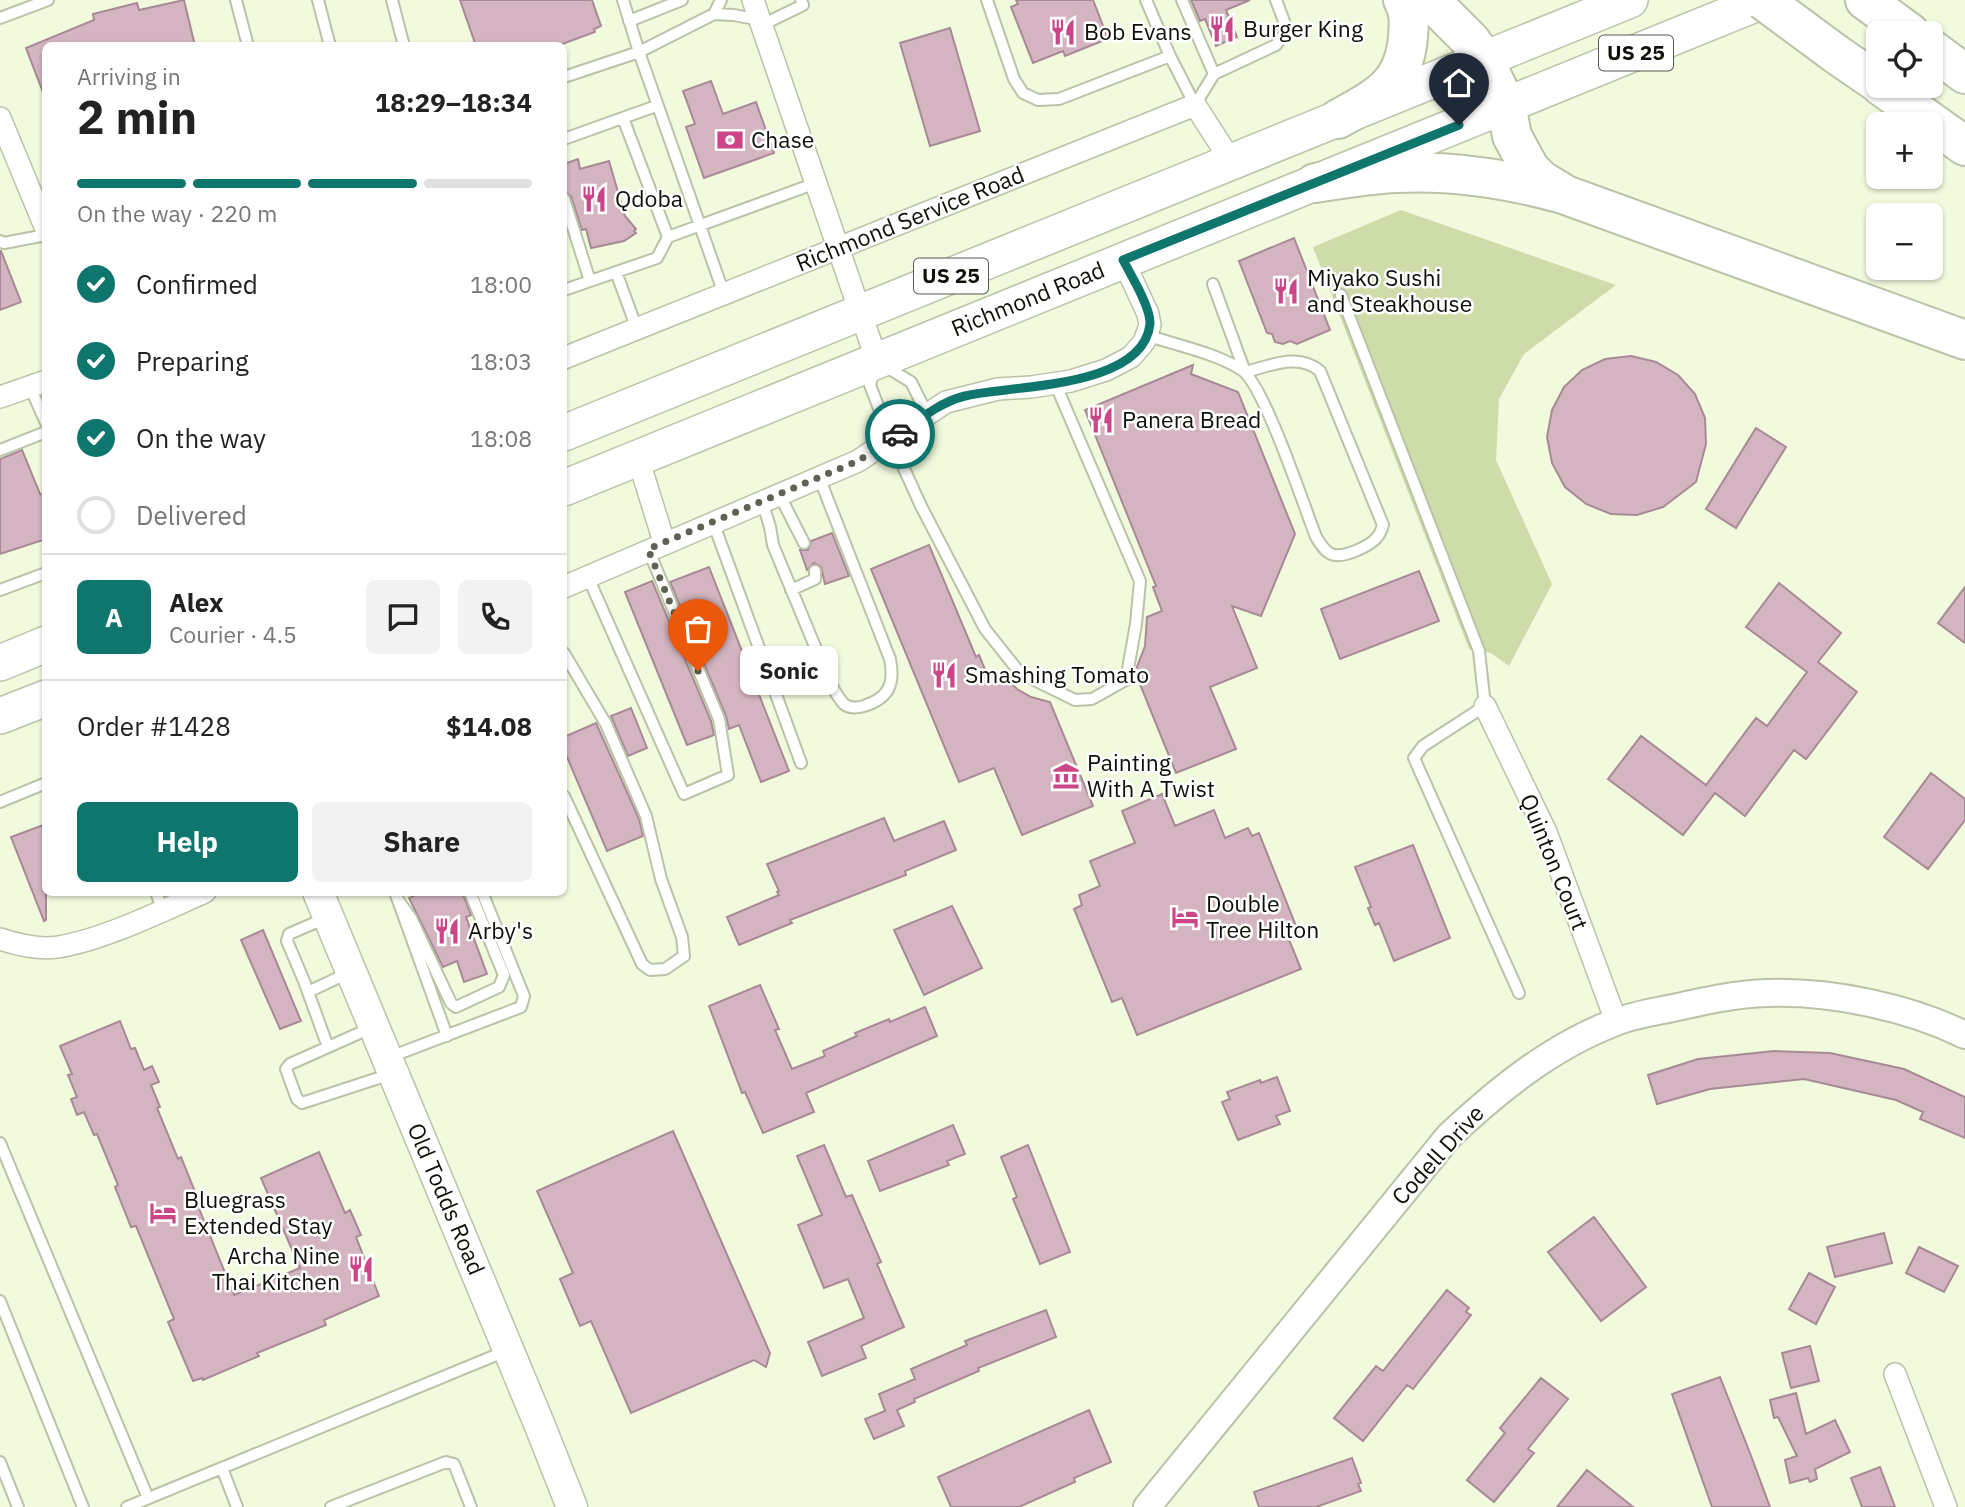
<!DOCTYPE html>
<meta charset="utf-8">
<style>
body{margin:0;font-family:"IBM Plex Sans",sans-serif;background:#f2f2f2;color:#222;height:100vh;display:flex;flex-direction:column;font-size:26px;white-space:nowrap}
*{box-sizing:border-box;margin:0}
p{font-size:23px;color:#767676}
.icon{flex:none;width:38px;height:38px;fill:none;stroke:currentColor;stroke-width:2;stroke-linecap:round;stroke-linejoin:round}
.map{position:relative;flex:1;overflow:hidden}
.panel{position:absolute;left:42px;top:42px;width:525px;height:854px;display:flex;flex-direction:column;background:#fff;border-radius:10px;box-shadow:0 2px 5px #0004}
.panel>*{flex:none}
.tools{position:absolute;left:1866px;top:21px;display:grid;gap:14px}
.tools a{display:grid;place-items:center;width:77px;height:77px;border-radius:10px;background:#fff;box-shadow:0 2px 5px #0004;font-size:35px}
.pin{position:absolute;display:grid;place-items:center;width:60px;height:60px;color:#fff;margin:-72px -30px;border-radius:50% 50% 50% 0;rotate:-45deg;box-shadow:0 0 7px #0007}
.pin .icon{rotate:45deg}
.courier{position:absolute;display:grid;place-items:center;width:70px;height:70px;margin:-35px;border:5px solid #0f766e;border-radius:50%;background:#fff;color:#222;box-shadow:0 2px 9px #0007}
.bubble{position:absolute;height:49px;border-radius:10px;background:#fff;box-shadow:0 2px 5px #0004;font-size:23px;font-weight:700;line-height:49px;text-align:center}
.headline em{font-style:normal;font-weight:700}
.headline div{display:flex;flex-direction:column-reverse}
.headline{display:flex;align-items:center;justify-content:space-between;height:119px;padding:0 35px}
h1{font-size:46px;font-weight:700;line-height:52px}
.bar{display:grid;grid-template-columns:repeat(4,1fr);gap:10px 7px;align-content:center;height:84px;padding:0 35px}
.bar i{height:9px;border-radius:5px;background:#e0e0e0}
.bar .selected{background:#0f766e}
.bar p{grid-column:span 4}
.line{display:flex;align-items:center;gap:18px;padding:0 35px;border-top:2px solid #e0e0e0}
.line div{flex:1}
.round{display:grid;place-items:center;flex:none;width:74px;height:74px;border-radius:10px;background:#f2f2f2}
ol{padding:0 35px;list-style:none}
li{display:flex;align-items:center;gap:21px;height:77px}
li p{margin-inline-start:auto}
li .icon{padding:7px;border-radius:50%;background:#0f766e;color:#fff;stroke-width:4}
li:last-child{color:#767676}
li i{width:38px;height:38px;border:4px solid #e0e0e0;border-radius:50%}
.button{display:flex;gap:14px;margin-top:auto;padding:14px 35px}
.button a{flex:1;height:80px;border-radius:10px;background:#0f766e;color:#fff;font-size:28px;font-weight:700;line-height:80px;text-align:center}
.button a+a{background:#f2f2f2;color:#222}
.map>svg:first-child{display:block}
</style>
<div class="map">
<svg width="1965" height="1507" viewBox="0 0 1965 1507">
<rect width="100%" height="100%" fill="#f2fade"/>
<!-- green -->
<path fill="#cedca9" d="M 1401,210 L 1616,285 L 1524,354 L 1499,399 L 1496,460 L 1552,584 L 1509,666 L 1491,653 L 1469,649 L 1313,247 Z"/>
<!-- building -->
<path fill="#d3b4c0" stroke="#a78a95" stroke-width="2" d="M 184,0 L 195,46 L 46,46 L 44,95 L 26,48 L 94,20 L 93,14 L 137,3 L 139,10 Z
M 460,0 L 592,0 L 601,26 L 594,29 L 595,32 L 557,46 L 476,46 Z
M 1016,0 L 1093,0 L 1107,36 L 1104,37 L 1105,40 L 1065,56 L 1063,51 L 1033,63 L 1011,7 L 1018,4 Z
M 1191,0 L 1250,0 L 1226,10 L 1237,37 L 1216,46 L 1205,19 L 1200,21 Z
M 950,28 L 980,131 L 930,146 L 900,43 Z
M 711,81 L 723,114 L 756,102 L 774,153 L 704,178 L 686,127 L 695,124 L 683,91 Z
M 578,159 L 580,169 L 609,161 L 625,216 L 636,229 L 634,231 L 636,233 L 624,241 L 591,248 L 586,229 L 582,230 L 571,196 L 564,191 L 564,164 Z
M 1294,238 L 1330,330 L 1297,344 L 1290,341 L 1283,344 L 1275,342 L 1272,334 L 1267,333 L 1239,261 Z
M 1,251 L 21,302 L 0,310 L 0,252 Z
M 1631,356 L 1656,362 L 1678,375 L 1695,394 L 1705,418 L 1706,444 L 1696,482 L 1663,507 L 1637,515 L 1611,514 L 1586,504 L 1565,487 L 1552,463 L 1547,437 L 1552,410 L 1564,387 L 1582,370 L 1605,359 Z
M 1193,365 L 1191,374 L 1238,392 L 1295,534 L 1261,616 L 1232,606 L 1257,668 L 1210,687 L 1236,749 L 1176,773 L 1135,672 L 1145,646 L 1147,617 L 1162,611 L 1153,587 L 1156,586 L 1085,410 Z
M 1756,428 L 1786,447 L 1736,528 L 1706,509 Z
M 22,450 L 40,494 L 46,496 L 46,539 L 0,554 L 0,459 Z
M 832,533 L 849,576 L 825,584 L 821,567 L 814,563 L 807,570 L 800,550 L 808,550 L 811,541 Z
M 929,545 L 976,657 L 979,655 L 988,677 L 1001,672 L 1017,689 L 1031,697 L 1050,702 L 1093,806 L 1022,835 L 994,768 L 959,782 L 871,569 Z
M 709,567 L 789,771 L 761,782 L 739,725 L 729,729 L 726,716 L 670,582 Z
M 1419,571 L 1439,621 L 1340,659 L 1321,609 Z
M 652,581 L 711,721 L 714,735 L 687,745 L 625,592 Z
M 1779,583 L 1841,633 L 1818,662 L 1857,692 L 1806,759 L 1794,750 L 1745,816 L 1715,793 L 1683,835 L 1608,779 L 1641,736 L 1706,785 L 1756,718 L 1767,726 L 1807,672 L 1746,627 Z
M 1965,587 L 1965,643 L 1938,623 Z
M 631,708 L 647,748 L 628,756 L 611,716 Z
M 596,723 L 639,819 L 643,836 L 607,851 L 564,750 L 564,737 Z
M 1931,773 L 1965,799 L 1965,820 L 1928,869 L 1884,837 Z
M 1162,794 L 1175,826 L 1214,810 L 1225,838 L 1248,828 L 1252,836 L 1259,833 L 1296,926 L 1285,930 L 1301,969 L 1137,1035 L 1122,998 L 1112,1002 L 1074,909 L 1082,905 L 1079,895 L 1100,886 L 1090,861 L 1135,843 L 1122,811 Z
M 884,818 L 894,841 L 944,821 L 956,850 L 905,871 L 906,875 L 790,920 L 792,923 L 739,945 L 727,917 L 779,895 L 777,892 L 779,891 L 767,864 Z
M 46,824 L 46,920 L 44,921 L 11,837 Z
M 1413,845 L 1450,938 L 1394,961 L 1379,923 L 1375,925 L 1368,908 L 1371,907 L 1355,867 Z
M 421,892 L 462,892 L 471,915 L 466,917 L 487,974 L 464,982 L 457,961 L 443,967 L 409,898 Z
M 952,906 L 982,968 L 924,995 L 894,930 Z
M 263,930 L 301,1021 L 280,1029 L 241,940 Z
M 760,985 L 779,1029 L 775,1030 L 792,1069 L 825,1056 L 823,1051 L 857,1036 L 855,1033 L 889,1019 L 890,1022 L 925,1007 L 937,1036 L 806,1093 L 814,1112 L 763,1133 L 745,1092 L 742,1093 L 709,1006 Z
M 120,1021 L 131,1049 L 135,1048 L 144,1070 L 152,1066 L 159,1082 L 151,1085 L 160,1107 L 157,1108 L 178,1159 L 181,1157 L 198,1199 L 196,1201 L 234,1295 L 300,1268 L 261,1178 L 319,1152 L 345,1213 L 350,1210 L 361,1235 L 356,1237 L 379,1296 L 324,1320 L 326,1325 L 257,1353 L 259,1356 L 203,1380 L 202,1378 L 193,1381 L 168,1322 L 174,1319 L 136,1226 L 131,1227 L 115,1187 L 118,1185 L 97,1134 L 94,1135 L 84,1112 L 77,1115 L 71,1099 L 77,1097 L 68,1075 L 72,1074 L 60,1046 Z
M 1774,1051 L 1830,1053 L 1904,1069 L 1965,1097 L 1965,1138 L 1920,1119 L 1923,1112 L 1896,1100 L 1804,1079 L 1710,1089 L 1657,1104 L 1648,1075 L 1698,1059 Z
M 1277,1077 L 1290,1111 L 1276,1116 L 1280,1124 L 1238,1140 L 1222,1102 L 1230,1099 L 1227,1092 L 1260,1080 L 1261,1083 Z
M 953,1125 L 965,1154 L 947,1161 L 949,1165 L 880,1191 L 868,1161 Z
M 673,1131 L 770,1353 L 766,1367 L 754,1360 L 631,1413 L 591,1321 L 580,1326 L 560,1279 L 573,1273 L 537,1191 Z
M 824,1145 L 846,1197 L 852,1195 L 881,1262 L 877,1264 L 904,1327 L 861,1346 L 866,1358 L 822,1376 L 808,1342 L 864,1318 L 848,1279 L 824,1288 L 798,1225 L 822,1215 L 797,1156 Z
M 1028,1145 L 1070,1252 L 1040,1264 L 1013,1199 L 1017,1197 L 1001,1157 Z
M 1594,1217 L 1646,1287 L 1601,1321 L 1548,1252 Z
M 1884,1233 L 1892,1263 L 1835,1277 L 1827,1247 Z
M 1919,1247 L 1958,1266 L 1944,1292 L 1906,1273 Z
M 1809,1273 L 1835,1287 L 1816,1324 L 1789,1309 Z
M 1447,1290 L 1469,1308 L 1466,1312 L 1471,1315 L 1413,1389 L 1407,1385 L 1363,1441 L 1334,1418 L 1376,1366 L 1383,1371 Z
M 1046,1310 L 1056,1337 L 978,1368 L 979,1371 L 914,1399 L 915,1402 L 897,1410 L 904,1426 L 874,1439 L 865,1419 L 885,1411 L 879,1394 L 915,1379 L 911,1369 L 967,1345 L 965,1341 Z
M 1810,1346 L 1819,1381 L 1791,1388 L 1782,1353 Z
M 1720,1377 L 1750,1453 L 1770,1507 L 1712,1507 L 1672,1394 Z
M 1541,1378 L 1568,1399 L 1528,1449 L 1534,1453 L 1494,1502 L 1467,1480 L 1505,1433 L 1500,1428 Z
M 1796,1393 L 1806,1434 L 1835,1420 L 1850,1452 L 1815,1469 L 1817,1479 L 1810,1482 L 1808,1478 L 1790,1483 L 1785,1460 L 1797,1456 L 1778,1417 L 1774,1418 L 1770,1400 Z
M 1089,1410 L 1111,1462 L 1074,1478 L 1075,1482 L 1019,1507 L 951,1507 L 938,1477 Z
M 1352,1458 L 1361,1483 L 1358,1484 L 1361,1491 L 1316,1507 L 1259,1507 L 1254,1492 Z
M 1880,1467 L 1895,1507 L 1862,1507 L 1851,1478 Z
M 1587,1470 L 1633,1507 L 1557,1507 Z"/>
<g fill="none" stroke-linecap="round" stroke-linejoin="round">
<!-- service casing -->
<g stroke="#bac2a7" stroke-width="14">
<path id="service" d="M 236,0 L 248,46
M 318,0 L 330,46
M 392,0 L 404,46
M 987,0 L 1014,79 L 1023,93 L 1038,100 L 1059,99 L 1170,56
M 1146,0 L 1170,56 L 1195,105
M 1182,0 L 1214,74
M 714,14 L 721,0
M 0,18 L 48,0
M 629,21 L 682,0
M 762,25 L 803,5 L 801,0
M 564,77 L 639,52 L 623,0
M 1195,105 L 1214,74 L 1276,45 L 1284,35 L 1285,24 L 1276,0
M 623,118 L 668,237 L 816,183
M 564,139 L 656,106
M 564,199 L 590,281
M 0,241 L 4,243 L 46,235
M 616,272 L 637,329
M 564,290 L 657,258 L 668,237
M 724,294 L 639,52 L 714,14 L 734,15 L 760,20
M 1341,295 L 1479,651 L 1485,706 L 1423,746 L 1414,758 L 1519,993
M 1146,335 C 1176,345 1216,353 1242,370 C 1264,385 1304,506 1316,537 C 1320,543 1324,551 1331,554 C 1343,559 1371,546 1378,536 C 1380,534 1382,528 1383,525 L 1320,371 C 1298,352 1270,366 1245,372 L 1213,284
M 885,366 L 911,382 L 927,414
M 875,368 L 870,385 L 891,440 L 921,506 L 985,629 L 1020,673 L 1075,700 L 1092,699 L 1126,680 L 1136,624 L 1140,581 L 1055,383
M 30,387 L 46,423
M 0,450 L 46,432
M 779,494 L 804,543
M 762,501 L 770,527 L 773,545 L 831,685 C 835,691 839,699 844,704 C 850,709 857,708 864,706 C 889,698 895,684 890,659 L 819,477
M 713,522 L 801,763
M 587,575 L 684,794 L 728,775 L 719,719 L 648,549
M 0,590 L 46,573
M 791,590 L 815,579 L 815,571
M 564,653 L 606,724 L 646,816 L 661,879 L 682,937 L 684,956 L 665,969 L 650,970 L 642,964 L 564,796
M 0,802 L 46,783
M 156,892 L 163,911
M 395,892 L 447,1036
M 398,900 L 411,918 L 451,1003 L 456,1007 L 499,987 L 504,975 L 470,892
M 326,918 L 289,934 L 287,941 L 304,981 L 328,1047
M 308,992 L 350,972
M 373,1027 L 290,1064 L 286,1069 L 297,1099 L 302,1103 L 391,1074
M 390,1057 L 521,1007 L 524,996 L 482,892
M 0,1143 L 148,1498
M 0,1301 L 83,1507
M 0,1462 L 18,1507
M 222,1468 L 237,1507
M 127,1507 L 506,1351
M 331,1507 L 446,1462 L 454,1464 L 471,1507"/>
</g>
<!-- minor casing -->
<g stroke="#bac2a7" stroke-width="24">
<path id="minor" d="M 753,0 L 877,361
M 0,118 L 46,229
M 564,358 L 1195,105 L 1231,161
M 0,397 L 46,381
M 638,458 L 664,542
M 564,587 L 858,461 L 946,402 L 998,389 L 1031,387 L 1071,381 L 1106,370 L 1131,357 L 1144,342 L 1150,325 L 1148,314 L 1123,260
M 1485,706 L 1546,832 L 1616,1021
M 0,939 C 18,945 39,950 58,947 C 103,940 164,910 205,892
M 1895,1374 L 1946,1507"/>
</g>
<!-- tertiary casing -->
<g stroke="#bac2a7" stroke-width="30">
<path id="tertiary" d="M 1147,1507 L 1449,1136 C 1498,1090 1552,1046 1616,1022 C 1633,1015 1654,1012 1673,1008 C 1704,1001 1735,994 1768,993 C 1831,991 1908,1007 1965,1035"/>
</g>
<!-- secondary casing -->
<g stroke="#bac2a7" stroke-width="33">
<path id="secondary" d="M 318,892 L 540,1426 L 572,1507"/>
</g>
<!-- trunk casing -->
<g stroke="#bac2a7" stroke-width="38">
<path id="trunk" d="M 564,433 L 1630,0
M 564,488 L 1765,0
M 0,663 L 46,644
M 0,716 L 46,698"/>
</g>
<!-- motorway casing -->
<g stroke="#bac2a7" stroke-width="42">
<path id="motorway" d="M 1430,0 L 1471,41 L 1484,60 L 1506,105 L 1512,136 L 1530,169 L 1541,180 L 1561,192
M 1865,0 L 1910,33
M 1930,48 L 1965,74
M 1836,54 L 1878,83
M 1881,86 L 1965,146
M 1338,119 C 1377,97 1404,86 1408,37 C 1409,24 1410,12 1403,0
M 1315,183 C 1342,179 1369,174 1396,173 C 1452,170 1509,179 1563,194 L 1965,340"/>
</g>
<!-- service -->
<use href="#service" stroke="#fff" stroke-width="10"/>
<!-- minor -->
<use href="#minor" stroke="#fff" stroke-width="21"/>
<!-- tertiary -->
<use href="#tertiary" stroke="#fff" stroke-width="26"/>
<!-- secondary -->
<use href="#secondary" stroke="#fff" stroke-width="30"/>
<!-- trunk -->
<use href="#trunk" stroke="#fff" stroke-width="35"/>
<!-- motorway -->
<use href="#motorway" stroke="#fff" stroke-width="38"/>
<!-- motorway-bridge casing -->
<g stroke="#bac2a7" stroke-width="42" stroke-linecap="butt">
<path id="motorway-bridge" d="M 1763,0 L 1836,54"/>
</g>
<!-- motorway-bridge -->
<use href="#motorway-bridge" stroke="#fff" stroke-width="38"/>
</g>
<g fill="none" stroke-linecap="round" stroke-linejoin="round">
<!-- done -->
<path stroke="#5d6252" stroke-width="7" stroke-dasharray="0 12.6" d="M 698,671 L 648,549 L 858,461 L 900,434"/>
<!-- route -->
<path stroke="#0f766e" stroke-width="9" d="M 900,434 C 920,419 940,402 965,396 C 1011,385 1143,389 1150,324 C 1151,308 1131,275 1123,260 L 1459,125"/>
</g>
<!-- icons -->
<defs>
<g id="restaurant-bare" transform="scale(2.1)"><path d="M-5-6h1v4h1v-4h1v4h1v-4h1v5L-1.5 .5V6h-2V.5L-5-1ZM5-6V6H3V1.5H1.5Q1.5-4 5-6Z" fill="#cb4587" stroke="#fff" stroke-width="2.5" paint-order="stroke"/></g>
<g id="bank-bare" transform="scale(2.1)"><path d="M-6-4H6V4H-6ZM0-2.3a2.3 2.3 0 1 0 0 4.6a2.3 2.3 0 1 0 0-4.6Z" fill="#cb4587" stroke="#fff" stroke-width="2.5" paint-order="stroke"/></g>
<g id="museum-bare" transform="scale(2.1)"><path d="M0-6L6-3V-2H-6V-3ZM-5-1h2V3h-2ZM-1-1h2V3h-2ZM3-1h2V3H3ZM-6 4H6V6H-6Z" fill="#cb4587" stroke="#fff" stroke-width="2.5" paint-order="stroke"/></g>
<g id="hotel-bare" transform="scale(2.1)"><path d="M-6-4.5h1.5V1H6V5H4.5V3h-9V5H-6ZM-4 0a1.8 1.8 0 1 1 3.6 0ZM.5 0V-2.5h3Q6-2.5 6 0Z" fill="#cb4587" stroke="#fff" stroke-width="2.5" paint-order="stroke"/></g>
</defs>
<g fill-rule="evenodd">
<use href="#restaurant-bare" x="1222" y="29"/>
<use href="#restaurant-bare" x="1063" y="32"/>
<use href="#bank-bare" x="730" y="140"/>
<use href="#restaurant-bare" x="594" y="199"/>
<use href="#restaurant-bare" x="1286" y="291"/>
<use href="#restaurant-bare" x="1101" y="420"/>
<use href="#restaurant-bare" x="944" y="675"/>
<use href="#museum-bare" x="1066" y="776"/>
<use href="#hotel-bare" x="1185" y="917"/>
<use href="#restaurant-bare" x="447" y="931"/>
<use href="#hotel-bare" x="163" y="1213"/>
<use href="#restaurant-bare" x="361" y="1269"/>
</g>
<g text-anchor="middle" stroke-width="5" stroke-linejoin="round" paint-order="stroke">
<!-- shield labels -->
<g fill="#fff" stroke="#565851" stroke-width="2">
<rect x="1599" y="35.5" width="74" height="35" rx="5"/>
<rect x="914" y="258.5" width="74" height="35" rx="5"/>
</g>
<g font-size="21" font-weight="bold" fill="#0d1007">
<text x="1636" y="60">US 25</text>
<text x="951" y="283">US 25</text>
</g>
<!-- poi labels -->
<g font-size="23" fill="#0d1007" stroke="#fff" text-anchor="start">
<text x="1243" y="37">Burger King</text>
<text x="1084" y="40">Bob Evans</text>
<text x="751" y="148">Chase</text>
<text x="615" y="207">Qdoba</text>
<text x="1307" y="286">Miyako Sushi<tspan x="1307" dy="26">and Steakhouse</tspan></text>
<text x="1122" y="428">Panera Bread</text>
<text x="965" y="683">Smashing Tomato</text>
<text x="1087" y="771">Painting<tspan x="1087" dy="26">With A Twist</tspan></text>
<text x="1206" y="912">Double<tspan x="1206" dy="26">Tree Hilton</tspan></text>
<text x="468" y="939">Arby's</text>
<text x="184" y="1208">Bluegrass<tspan x="184" dy="26">Extended Stay</tspan></text>
<text x="340" y="1264" text-anchor="end">Archa Nine<tspan x="340" dy="26">Thai Kitchen</tspan></text>
</g>
<!-- street labels -->
<g font-size="23" fill="#0d1007" stroke="#fff">
<text transform="translate(910 219) rotate(-22)" y="8">Richmond Service Road</text>
<text transform="translate(1028 299) rotate(-22)" y="8">Richmond Road</text>
<text transform="translate(1554 862) rotate(68)" y="8">Quinton Court</text>
<text transform="translate(1438 1155) rotate(-48)" y="8">Codell Drive</text>
<text transform="translate(446 1199) rotate(67)" y="8">Old Todds Road</text>
</g>
</g>
</svg>
<div class="tools">
<a><svg class="icon" aria-label="locate" viewBox="0 0 24 24"><circle cx="12" cy="12" r="6"/><path d="M12 2v4M12 18v4M2 12h4M18 12h4"/></svg></a>
<a>+</a>
<a>−</a>
</div>
<div class="pin" style="left:698px;top:671px;background:#ea580c"><svg class="icon" aria-label="bag" viewBox="0 0 24 24"><path d="M5 8h14l-1 12H6zM9 8a3 3 0 0 1 6 0"/></svg></div>
<div class="pin" style="left:1459px;top:125px;background:#1f2937"><svg class="icon" aria-label="home" viewBox="0 0 24 24"><path d="M3 11l9-7 9 7M6 9v11h12V9"/></svg></div>
<div class="courier" style="left:900px;top:434px"><svg class="icon" aria-label="car" viewBox="0 0 24 24"><path d="M5 17H2v-5l4-1 3-4h7l3 4 3 1v5h-3M9 17h6M6 11h13"/><circle cx="7" cy="17" r="2"/><circle cx="17" cy="17" r="2"/></svg></div>
<div class="bubble" style="left:740px;top:646px;width:98px">Sonic</div>
<section class="panel">
<div class="headline"><div><h1>2 min</h1><p>Arriving in</p></div><em>18:29–18:34</em></div>
<div class="bar"><i class="selected"></i><i class="selected"></i><i class="selected"></i><i></i><p>On the way · 220 m</p></div>
<ol>
<li><svg class="icon" aria-label="check" viewBox="0 0 24 24"><path d="M5 12l5 5 9-10"/></svg>Confirmed<p>18:00</p></li>
<li><svg class="icon" aria-label="check" viewBox="0 0 24 24"><path d="M5 12l5 5 9-10"/></svg>Preparing<p>18:03</p></li>
<li><svg class="icon" aria-label="check" viewBox="0 0 24 24"><path d="M5 12l5 5 9-10"/></svg>On the way<p>18:08</p></li>
<li><i></i>Delivered</li>
</ol>
<div class="line" style="height:126px"><b class="round" style="background:#0f766e;color:#fff">A</b><div><b>Alex</b><p>Courier · 4.5</p></div><a class="round"><svg class="icon" aria-label="chat" viewBox="0 0 24 24"><path d="M4 5h16v11H9l-5 4z"/></svg></a><a class="round"><svg class="icon" aria-label="phone" viewBox="0 0 24 24"><path d="M5 4h4l2 5-3 2q2 4 5 5l2-3 5 2v4C11 20 4 13 5 4z"/></svg></a></div>
<div class="line" style="height:91px"><div>Order #1428</div><b>$14.08</b></div>
<div class="button"><a>Help</a><a>Share</a></div>
</section>
</div>
